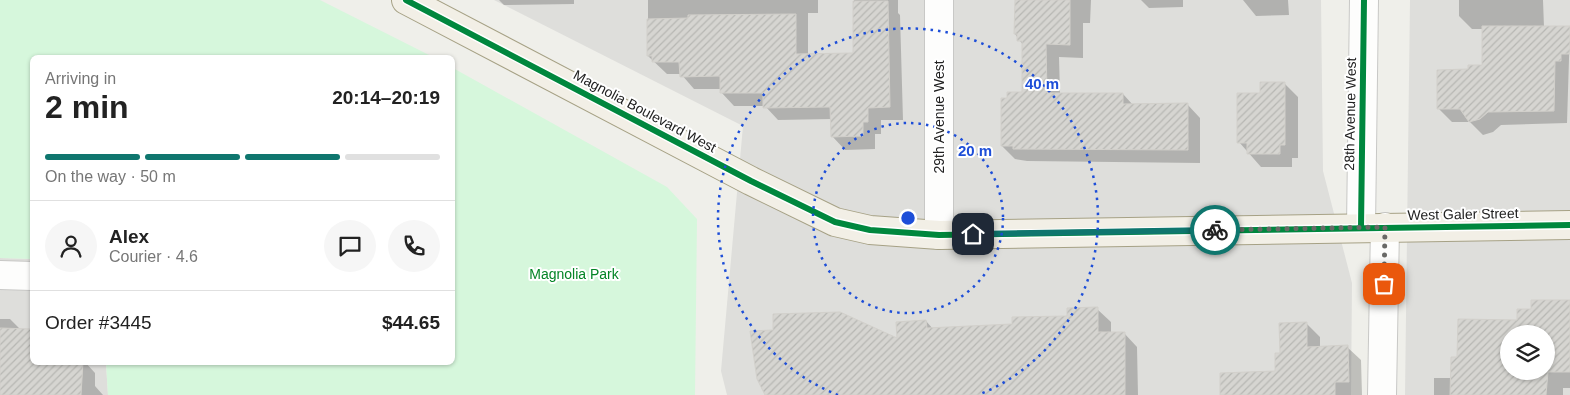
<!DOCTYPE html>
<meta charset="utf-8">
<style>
body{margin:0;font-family:Helvetica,sans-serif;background:#f6f6f6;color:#222;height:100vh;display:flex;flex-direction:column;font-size:19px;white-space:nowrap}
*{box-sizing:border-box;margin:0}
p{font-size:16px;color:#767676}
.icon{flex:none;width:28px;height:28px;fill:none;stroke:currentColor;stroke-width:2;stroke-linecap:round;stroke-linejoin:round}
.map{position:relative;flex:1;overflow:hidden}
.drawer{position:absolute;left:30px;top:55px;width:425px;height:310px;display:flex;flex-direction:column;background:#fff;border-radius:8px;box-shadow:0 1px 4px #0004}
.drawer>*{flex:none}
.fabs{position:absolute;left:1500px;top:325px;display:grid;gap:10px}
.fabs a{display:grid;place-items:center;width:55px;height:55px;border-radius:50%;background:#fff;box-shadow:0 1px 4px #0004;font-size:25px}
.pin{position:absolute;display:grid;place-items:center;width:42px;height:42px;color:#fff;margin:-21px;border-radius:10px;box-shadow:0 2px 8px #0006}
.courier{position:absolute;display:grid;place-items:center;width:50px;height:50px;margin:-25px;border:4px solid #0f766e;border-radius:50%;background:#fff;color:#222;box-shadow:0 1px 6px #0007}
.head em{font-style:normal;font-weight:700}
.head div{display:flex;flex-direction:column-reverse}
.head{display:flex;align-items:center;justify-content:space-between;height:85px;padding:0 15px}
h1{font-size:32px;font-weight:700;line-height:38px}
.bar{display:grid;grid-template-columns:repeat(4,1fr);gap:8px 5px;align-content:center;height:60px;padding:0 15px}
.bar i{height:6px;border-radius:4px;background:#e0e0e0}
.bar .selected{background:#0f766e}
.bar p{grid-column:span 4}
.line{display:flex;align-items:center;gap:12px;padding:0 15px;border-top:1px solid #e0e0e0}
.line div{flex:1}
.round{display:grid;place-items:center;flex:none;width:52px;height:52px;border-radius:26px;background:#f6f6f6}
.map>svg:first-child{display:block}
</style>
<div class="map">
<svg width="1570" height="395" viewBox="0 0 1570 395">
<defs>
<pattern id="building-hatch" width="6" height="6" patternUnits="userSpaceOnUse" patternTransform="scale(1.25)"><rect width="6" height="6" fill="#d6d5d1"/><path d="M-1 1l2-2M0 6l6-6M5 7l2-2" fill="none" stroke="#b7b7b3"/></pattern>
</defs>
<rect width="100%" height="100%" fill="#efefea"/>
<!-- residential -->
<path fill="#dededb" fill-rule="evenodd" d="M 494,0 L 1321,0 L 1323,171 L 1352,283 L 1351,395 L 727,395 L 721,371 L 743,126 Z
M 1410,0 L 1570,0 L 1570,395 L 1405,395 ZM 1509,334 L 1546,334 L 1546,371 L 1509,371 Z
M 0,258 L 32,259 L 32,362 L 106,363 L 108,395 L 0,395 Z"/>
<!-- park -->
<path fill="#d6f7dc" d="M 0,0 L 320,0 L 433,57 L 32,58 L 32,259 L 0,258 Z
M 453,68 L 667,187 L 697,219 L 695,395 L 108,395 L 106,363 L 452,362 Z"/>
<!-- shadow -->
<path fill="#0003" fill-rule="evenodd" d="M 499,0 L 574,0 L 574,4 L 504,5 Z
M 648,0 L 818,0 L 818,13 L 808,13 L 808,55 L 854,55 L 854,0 L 898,0 L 898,13 L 900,15 L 903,120 L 881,120 L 881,134 L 875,134 L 875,149 L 845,150 L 832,136 L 832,119 L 778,120 L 765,106 L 734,106 L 721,92 L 721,89 L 694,89 L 681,74 L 667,74 L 648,56 Z
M 1016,0 L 1091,0 L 1090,23 L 1083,23 L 1083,58 L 1059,57 L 1060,94 L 1123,94 L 1133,105 L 1187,104 L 1200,118 L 1200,163 L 1027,161 L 1015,159 L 1002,146 L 1009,100 L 1023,93 L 1023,45 L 1015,34 Z
M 1141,0 L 1183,0 L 1183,7 L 1149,8 Z
M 1243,0 L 1288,0 L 1289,15 L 1256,16 Z
M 1459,0 L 1543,0 L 1544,27 L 1570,27 L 1567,123 L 1501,125 L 1493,132 L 1483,135 L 1470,122 L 1452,122 L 1439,109 L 1469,70 L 1483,66 L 1483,29 L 1472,29 L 1459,16 Z
M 1285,84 L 1298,97 L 1298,158 L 1292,158 L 1292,167 L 1261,167 L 1239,142 Z
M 1570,301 L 1570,388 L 1563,388 L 1563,395 L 1434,395 L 1434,378 L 1451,378 L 1459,358 L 1518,322 L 1532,310 ZM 1509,334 L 1546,334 L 1546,371 L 1509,371 Z
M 1097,309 L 1111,322 L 1111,333 L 1124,333 L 1137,347 L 1138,395 L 766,395 L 898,340 L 926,321 L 933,329 L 1014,325 L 1068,317 Z
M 0,319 L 10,319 L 21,330 L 32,330 L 32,362 L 85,362 L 95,373 L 95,386 L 103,395 L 0,395 Z
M 1306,323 L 1320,337 L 1320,348 L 1347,347 L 1361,360 L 1362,395 L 1247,395 L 1277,373 L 1281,354 Z"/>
<!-- building -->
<path fill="url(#building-hatch)" stroke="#d2d0cb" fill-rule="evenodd" d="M 1015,0 L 1070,0 L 1070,45 L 1046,44 L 1047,93 L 1123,93 L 1123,104 L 1188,103 L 1188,150 L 1013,149 L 1013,146 L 1001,146 L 1001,98 L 1007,98 L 1007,92 L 1022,92 L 1022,41 L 1017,41 L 1017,34 L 1014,34 Z
M 853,1 L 888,1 L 890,107 L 868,108 L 868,122 L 863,122 L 863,136 L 831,137 L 830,107 L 763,108 L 763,93 L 720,93 L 720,76 L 680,77 L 679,62 L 652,62 L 652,56 L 647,56 L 647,19 L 688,18 L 688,15 L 796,14 L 796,54 L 853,53 Z
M 1482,26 L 1570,26 L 1570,54 L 1561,54 L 1561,61 L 1555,61 L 1554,111 L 1488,112 L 1480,119 L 1469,122 L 1460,109 L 1437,109 L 1437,70 L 1468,69 L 1468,65 L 1482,65 Z
M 1260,82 L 1285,82 L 1285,145 L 1280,145 L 1280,154 L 1247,154 L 1247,143 L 1237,143 L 1237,93 L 1260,93 Z
M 1531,300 L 1570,300 L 1570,372 L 1548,372 L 1546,395 L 1450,395 L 1451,357 L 1457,357 L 1458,319 L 1517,320 L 1517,309 L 1531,309 ZM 1509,334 L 1546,334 L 1546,371 L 1509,371 Z
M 1098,307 L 1098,332 L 1125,332 L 1125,395 L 765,395 L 757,379 L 750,331 L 773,330 L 773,314 L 840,312 L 897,338 L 896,322 L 926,320 L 927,328 L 1012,324 L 1012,317 L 1067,316 L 1067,308 Z
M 1307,322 L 1307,347 L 1348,345 L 1349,382 L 1335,382 L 1335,395 L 1220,395 L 1220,373 L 1275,371 L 1275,353 L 1280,353 L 1279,323 Z
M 0,328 L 32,329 L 32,362 L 83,362 L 81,395 L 0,395 Z"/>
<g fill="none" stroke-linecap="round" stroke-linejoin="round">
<!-- minor casing -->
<g stroke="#c8c8c6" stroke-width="30">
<path id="minor" d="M 939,0 L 939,235
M 1361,227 L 1364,0
M 0,275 L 32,276
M 1382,395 L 1385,227"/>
</g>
<!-- major casing -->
<g stroke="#a6a185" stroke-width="30">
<path id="major" d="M 406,0 L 751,181 L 835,222 L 870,230 L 939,235 L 1570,225"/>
</g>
<!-- minor -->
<use href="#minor" stroke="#fdfdfc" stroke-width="28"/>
<!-- major -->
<use href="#major" stroke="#f2efe6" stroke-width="28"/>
<!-- cycleway casing -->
<g stroke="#fff" stroke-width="9">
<path id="cycleway" d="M 406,0 L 751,181 L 835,222 L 870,230 L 939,235 L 1570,225
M 1361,227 L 1364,0"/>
</g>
<!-- cycleway -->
<use href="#cycleway" stroke="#00873e" stroke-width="6"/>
</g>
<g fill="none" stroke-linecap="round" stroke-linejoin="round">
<!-- done -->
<path stroke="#696967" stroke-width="5" stroke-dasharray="0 9" d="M 1215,230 L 1385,227 L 1384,284"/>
<!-- route -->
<path stroke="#0f766e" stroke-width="6" d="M 973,234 L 1215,230"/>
</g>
<!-- distance rings -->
<g fill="none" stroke="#1d4ed8" stroke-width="2.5" stroke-dasharray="2.5 5">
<circle cx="908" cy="218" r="95"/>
<path d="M838 395A190 190 0 1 1 978 395"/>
</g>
<g text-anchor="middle" stroke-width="4" stroke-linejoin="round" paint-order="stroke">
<!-- street labels -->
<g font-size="14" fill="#212121" stroke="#fff">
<text transform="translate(645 111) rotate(28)" y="5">Magnolia Boulevard West</text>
<text transform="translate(1350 114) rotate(-89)" y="5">28th Avenue West</text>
<text transform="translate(939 117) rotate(-90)" y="5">29th Avenue West</text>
<text transform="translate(1463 214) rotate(-1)" y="5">West Galer Street</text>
</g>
<!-- park labels -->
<g font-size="14" fill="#048426" stroke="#fff">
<text x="574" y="279">Magnolia Park</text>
</g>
</g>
<circle cx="908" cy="218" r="8" fill="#1d4ed8" stroke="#fff" stroke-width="2.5"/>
<g font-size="15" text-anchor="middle" font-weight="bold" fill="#1d4ed8" stroke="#fff" stroke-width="4" stroke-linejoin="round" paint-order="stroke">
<text x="1042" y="89">40 m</text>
<text x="975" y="156">20 m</text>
</g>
</svg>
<div class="fabs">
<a><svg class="icon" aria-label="layers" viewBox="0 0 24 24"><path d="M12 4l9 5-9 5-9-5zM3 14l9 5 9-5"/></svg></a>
</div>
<div class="pin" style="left:1384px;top:284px;background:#ea580c"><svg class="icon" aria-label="bag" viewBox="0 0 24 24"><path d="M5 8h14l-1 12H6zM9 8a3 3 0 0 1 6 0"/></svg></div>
<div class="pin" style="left:973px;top:234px;background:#1f2937"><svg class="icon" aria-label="home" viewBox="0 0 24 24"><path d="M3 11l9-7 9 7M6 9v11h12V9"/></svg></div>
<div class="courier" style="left:1215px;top:230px"><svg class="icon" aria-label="bike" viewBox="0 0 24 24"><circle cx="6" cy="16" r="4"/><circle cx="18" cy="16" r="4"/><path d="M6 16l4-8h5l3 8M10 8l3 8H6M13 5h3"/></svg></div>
<section class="drawer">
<div class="head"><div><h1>2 min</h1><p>Arriving in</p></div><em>20:14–20:19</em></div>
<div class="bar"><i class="selected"></i><i class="selected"></i><i class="selected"></i><i></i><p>On the way · 50 m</p></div>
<div class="line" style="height:90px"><a class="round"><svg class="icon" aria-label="person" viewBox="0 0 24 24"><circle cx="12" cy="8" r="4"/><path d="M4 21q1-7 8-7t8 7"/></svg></a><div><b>Alex</b><p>Courier · 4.6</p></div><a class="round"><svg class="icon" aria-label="chat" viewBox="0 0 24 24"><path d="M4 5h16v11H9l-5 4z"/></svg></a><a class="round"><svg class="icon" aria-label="phone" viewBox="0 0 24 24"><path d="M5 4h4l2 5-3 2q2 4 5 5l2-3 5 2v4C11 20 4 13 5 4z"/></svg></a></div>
<div class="line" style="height:65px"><div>Order #3445</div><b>$44.65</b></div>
</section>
</div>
